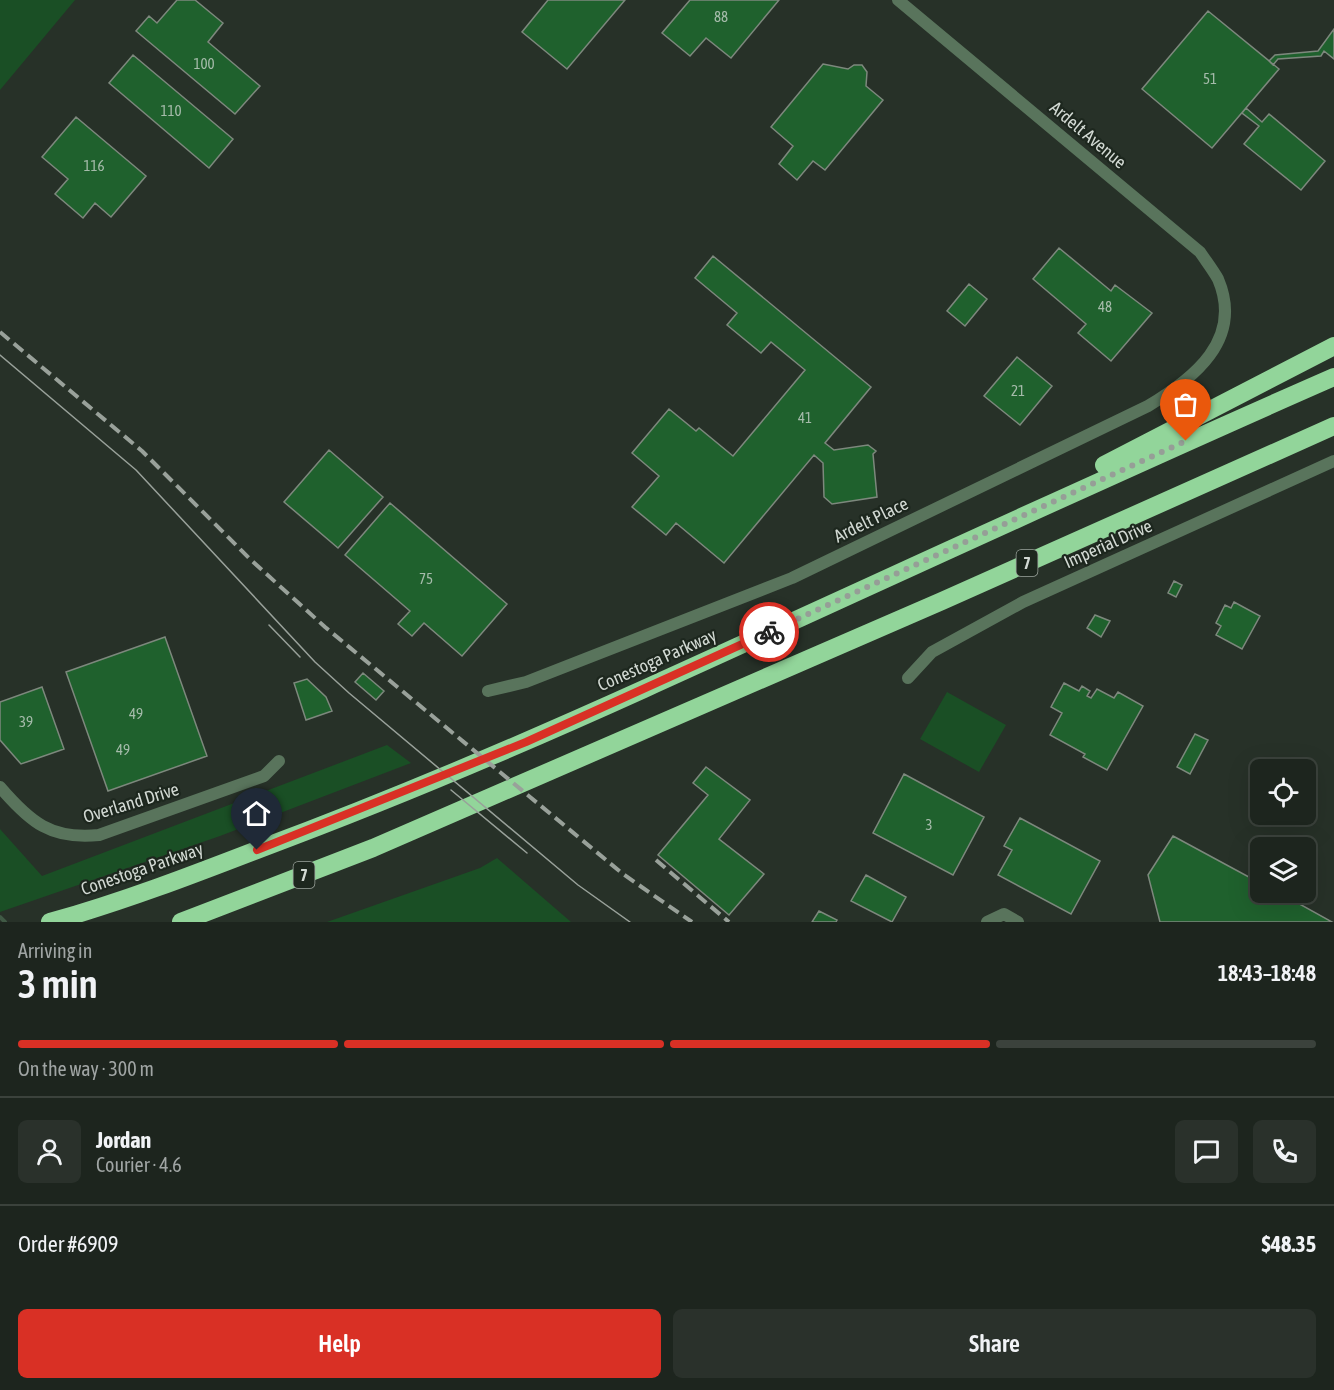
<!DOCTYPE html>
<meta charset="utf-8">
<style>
body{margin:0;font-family:"Asap Condensed",sans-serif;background:#2a312b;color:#f1f3f6;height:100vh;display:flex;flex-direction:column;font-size:22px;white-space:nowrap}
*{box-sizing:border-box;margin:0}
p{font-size:20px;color:#a0a5a4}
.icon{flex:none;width:33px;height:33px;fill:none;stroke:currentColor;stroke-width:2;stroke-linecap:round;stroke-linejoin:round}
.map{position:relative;height:922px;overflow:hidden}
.drawer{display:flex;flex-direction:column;background:#1d251e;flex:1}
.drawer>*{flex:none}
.fabs{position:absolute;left:1250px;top:759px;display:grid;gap:12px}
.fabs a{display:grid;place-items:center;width:66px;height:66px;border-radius:9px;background:#1d251e;box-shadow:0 6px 24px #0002,0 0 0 2px #3b423c;font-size:30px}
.pin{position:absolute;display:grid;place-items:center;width:51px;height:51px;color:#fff;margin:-62px -26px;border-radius:50% 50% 50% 0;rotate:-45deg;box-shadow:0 0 6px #0007}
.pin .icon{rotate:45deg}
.courier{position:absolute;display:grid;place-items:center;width:60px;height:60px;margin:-30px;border:4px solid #d93025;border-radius:50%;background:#fff;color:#222;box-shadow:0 2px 8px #0007}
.overview em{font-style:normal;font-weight:600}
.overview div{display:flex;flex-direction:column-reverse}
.overview{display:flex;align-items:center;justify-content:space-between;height:102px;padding:0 18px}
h1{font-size:39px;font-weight:600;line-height:45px}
.bar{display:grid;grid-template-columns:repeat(4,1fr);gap:9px 6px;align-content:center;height:72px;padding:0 18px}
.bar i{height:8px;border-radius:4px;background:#3b423c}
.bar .selected{background:#d93025}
.bar p{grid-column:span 4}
.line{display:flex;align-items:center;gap:15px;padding:0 18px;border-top:2px solid #3b423c}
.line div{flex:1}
.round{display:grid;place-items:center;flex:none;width:63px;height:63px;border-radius:9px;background:#2a312b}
.button{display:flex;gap:12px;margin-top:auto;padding:12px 18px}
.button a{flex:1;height:69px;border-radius:9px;background:#d93025;color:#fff;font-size:24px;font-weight:600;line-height:69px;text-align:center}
.button a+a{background:#2a312b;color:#f1f3f6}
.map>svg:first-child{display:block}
</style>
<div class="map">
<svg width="1334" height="922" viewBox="0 0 1334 922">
<rect width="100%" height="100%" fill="#273128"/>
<!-- green -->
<path fill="#1a4f25" d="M 0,0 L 75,0 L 0,90 Z
M 947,692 L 1006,725 L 979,772 L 920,739 Z
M 387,745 L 411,763 L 220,836 L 0,912 L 0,829 L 42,876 Z
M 497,858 L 571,922 L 327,922 L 480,868 Z"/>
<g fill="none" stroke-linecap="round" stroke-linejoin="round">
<!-- stream -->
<path stroke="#405a45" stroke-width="4" d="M 0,917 L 5,922"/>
</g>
<!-- building -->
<path fill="#1f612d" stroke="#7d887d" stroke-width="1.5" d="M 177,0 L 195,0 L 223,23 L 208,42 L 260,86 L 235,114 L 136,31 L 149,16 L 157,23 Z
M 548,0 L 625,0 L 567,69 L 522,32 Z
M 690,0 L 779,0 L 731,58 L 706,38 L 690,56 L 662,33 Z
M 1208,11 L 1279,69 L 1212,148 L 1142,89 Z
M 1334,29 L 1334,59 L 1324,51 L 1321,56 L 1278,59 L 1273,65 L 1269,61 L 1275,55 L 1318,51 Z
M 133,55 L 233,139 L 209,168 L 109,83 Z
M 823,64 L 848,69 L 854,65 L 862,65 L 867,72 L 866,86 L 883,100 L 825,170 L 813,161 L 797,180 L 779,164 L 793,146 L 771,127 Z
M 1246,108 L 1262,122 L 1269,114 L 1325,161 L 1301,190 L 1244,144 L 1259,126 L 1242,113 Z
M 76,117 L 146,176 L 111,217 L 95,203 L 83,218 L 55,194 L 68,179 L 42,157 Z
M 1059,248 L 1111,291 L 1115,285 L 1152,313 L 1111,361 L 1078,333 L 1086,324 L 1033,279 Z
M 713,256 L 871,387 L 825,443 L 834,450 L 868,445 L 876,451 L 873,454 L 877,497 L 832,504 L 824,497 L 823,463 L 814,455 L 724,563 L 676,523 L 666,535 L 632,507 L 659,476 L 632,453 L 669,409 L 696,431 L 699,428 L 733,456 L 805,370 L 771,342 L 761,353 L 727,325 L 737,313 L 695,278 Z
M 969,284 L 987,299 L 965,326 L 947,311 Z
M 1017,357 L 1052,386 L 1020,425 L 984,396 Z
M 329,450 L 383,497 L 338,548 L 284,502 Z
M 390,503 L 507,604 L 462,656 L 424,623 L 412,636 L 398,624 L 410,611 L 345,555 Z
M 1174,581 L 1182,585 L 1176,597 L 1168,593 Z
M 1234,602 L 1260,616 L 1242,649 L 1216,635 L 1221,626 L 1216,623 L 1225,605 L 1231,608 Z
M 1095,615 L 1110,621 L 1101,637 L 1087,628 Z
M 165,637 L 207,756 L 108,791 L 66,672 Z
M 363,673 L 384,691 L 376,700 L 355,682 Z
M 307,679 L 326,697 L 332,711 L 306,720 L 294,683 Z
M 1064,683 L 1079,691 L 1082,686 L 1090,691 L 1087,696 L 1091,698 L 1097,689 L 1114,698 L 1118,692 L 1143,706 L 1107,770 L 1083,757 L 1085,754 L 1050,735 L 1062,713 L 1051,707 Z
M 42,687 L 64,749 L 21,764 L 0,740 L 0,702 Z
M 1195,734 L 1208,740 L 1190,774 L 1177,767 Z
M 706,767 L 750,800 L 719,839 L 764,874 L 729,915 L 658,855 L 708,795 L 693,783 Z
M 904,774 L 984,817 L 953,875 L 873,833 Z
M 1020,818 L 1100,861 L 1071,914 L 998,875 L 1012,850 L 1004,846 Z
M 1173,836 L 1260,883 L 1260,892 L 1278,892 L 1332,922 L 1160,922 L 1148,875 Z
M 866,875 L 906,897 L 892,922 L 851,901 Z
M 819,911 L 837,920 L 836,922 L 812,922 Z"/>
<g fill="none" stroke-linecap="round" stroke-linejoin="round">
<!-- minor -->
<path stroke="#59745c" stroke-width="12" d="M 908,678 L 932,652 L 1023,602 L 1334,461
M 488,691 L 526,682 L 792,578 L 1148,406 C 1193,379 1244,340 1218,279 C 1213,270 1206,261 1200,252 L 898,0
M 0,787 C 30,822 51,840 99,835 L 264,776 L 279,761
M 987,922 L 1004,914 L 1018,922"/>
<!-- motorway -->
<path stroke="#92d59a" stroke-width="18" d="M 1104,465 L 1334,346
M 50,922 C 122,902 192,875 262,848 C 391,800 518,746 644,689 C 874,585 1103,478 1334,377
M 181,922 L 373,848 L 942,601 L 1334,426"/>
<!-- tram -->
<path stroke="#99a19a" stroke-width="1.5" d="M 0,355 L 136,470 L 315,662 L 349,693 L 578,885 L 630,922
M 269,625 L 300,657
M 451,790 L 527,853"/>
<!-- rail -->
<path stroke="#99a19a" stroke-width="4" stroke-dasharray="12 6" stroke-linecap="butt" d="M 0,332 L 142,451 L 251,560 L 325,627 L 623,874 L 692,922
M 656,860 L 729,922"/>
</g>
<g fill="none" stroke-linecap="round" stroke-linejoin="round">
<!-- done -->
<path stroke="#969e97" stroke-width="6" stroke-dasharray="0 10.8" d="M 769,632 L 1186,441"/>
<!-- route -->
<path stroke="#d93025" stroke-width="8" d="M 257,850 L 526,742 L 769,632"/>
</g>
<g text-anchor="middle" stroke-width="4.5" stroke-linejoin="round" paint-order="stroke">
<!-- number labels -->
<g font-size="15" fill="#a5bbaa">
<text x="721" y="22">88</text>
<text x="204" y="69">100</text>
<text x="1210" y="84">51</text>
<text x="171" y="116">110</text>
<text x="94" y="171">116</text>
<text x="1105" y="312">48</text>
<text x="1018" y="396">21</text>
<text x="805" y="423">41</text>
<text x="426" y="584">75</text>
<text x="136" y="719">49</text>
<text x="26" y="727">39</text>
<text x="123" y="755">49</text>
<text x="929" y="830">3</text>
</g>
<!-- shield labels -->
<g fill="#1d271e" stroke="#9ca49d" stroke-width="1.5">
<rect x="1016.5" y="550" width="21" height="26" rx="4.5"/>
<rect x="293.5" y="862" width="21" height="26" rx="4.5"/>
</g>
<g font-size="16" font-weight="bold" fill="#d2d9d3">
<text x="1027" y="569">7</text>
<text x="304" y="881">7</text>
</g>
<!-- street labels -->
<g font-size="18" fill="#d2d9d3" stroke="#1d271e">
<text transform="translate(1088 135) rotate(40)" y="6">Ardelt Avenue</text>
<text transform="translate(871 520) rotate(-26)" y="6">Ardelt Place</text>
<text transform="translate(1108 544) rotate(-24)" y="6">Imperial Drive</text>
<text transform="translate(657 660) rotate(-24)" y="6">Conestoga Parkway</text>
<text transform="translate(131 803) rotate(-17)" y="6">Overland Drive</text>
<text transform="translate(142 869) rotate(-19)" y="6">Conestoga Parkway</text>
</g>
</g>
</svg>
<div class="fabs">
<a><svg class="icon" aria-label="locate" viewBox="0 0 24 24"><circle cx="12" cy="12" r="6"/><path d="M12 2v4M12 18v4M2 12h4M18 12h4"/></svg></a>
<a><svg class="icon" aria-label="layers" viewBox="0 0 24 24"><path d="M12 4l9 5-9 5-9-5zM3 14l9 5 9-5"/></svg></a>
</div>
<div class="pin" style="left:1186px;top:441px;background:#ea580c"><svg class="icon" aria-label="bag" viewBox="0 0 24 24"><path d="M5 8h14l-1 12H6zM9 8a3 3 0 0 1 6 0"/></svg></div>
<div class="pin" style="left:257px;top:850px;background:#1f2937"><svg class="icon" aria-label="home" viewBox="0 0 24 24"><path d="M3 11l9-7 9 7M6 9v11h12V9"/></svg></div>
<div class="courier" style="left:769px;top:632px"><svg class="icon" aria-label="bike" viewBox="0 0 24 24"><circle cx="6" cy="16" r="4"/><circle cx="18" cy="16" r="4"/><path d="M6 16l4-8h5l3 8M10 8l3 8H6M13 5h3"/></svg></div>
</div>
<section class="drawer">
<div class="overview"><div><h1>3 min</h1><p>Arriving in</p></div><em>18:43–18:48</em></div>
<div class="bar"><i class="selected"></i><i class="selected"></i><i class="selected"></i><i></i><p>On the way · 300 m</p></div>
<div class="line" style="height:108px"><a class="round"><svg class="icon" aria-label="person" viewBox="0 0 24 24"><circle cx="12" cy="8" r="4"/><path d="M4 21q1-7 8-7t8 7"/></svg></a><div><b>Jordan</b><p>Courier · 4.6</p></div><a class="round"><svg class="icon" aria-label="chat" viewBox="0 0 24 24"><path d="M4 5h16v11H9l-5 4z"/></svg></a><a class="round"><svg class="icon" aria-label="phone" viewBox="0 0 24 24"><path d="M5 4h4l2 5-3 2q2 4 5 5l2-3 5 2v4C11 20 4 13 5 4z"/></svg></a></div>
<div class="line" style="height:78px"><div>Order #6909</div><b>$48.35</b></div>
<div class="button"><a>Help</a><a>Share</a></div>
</section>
